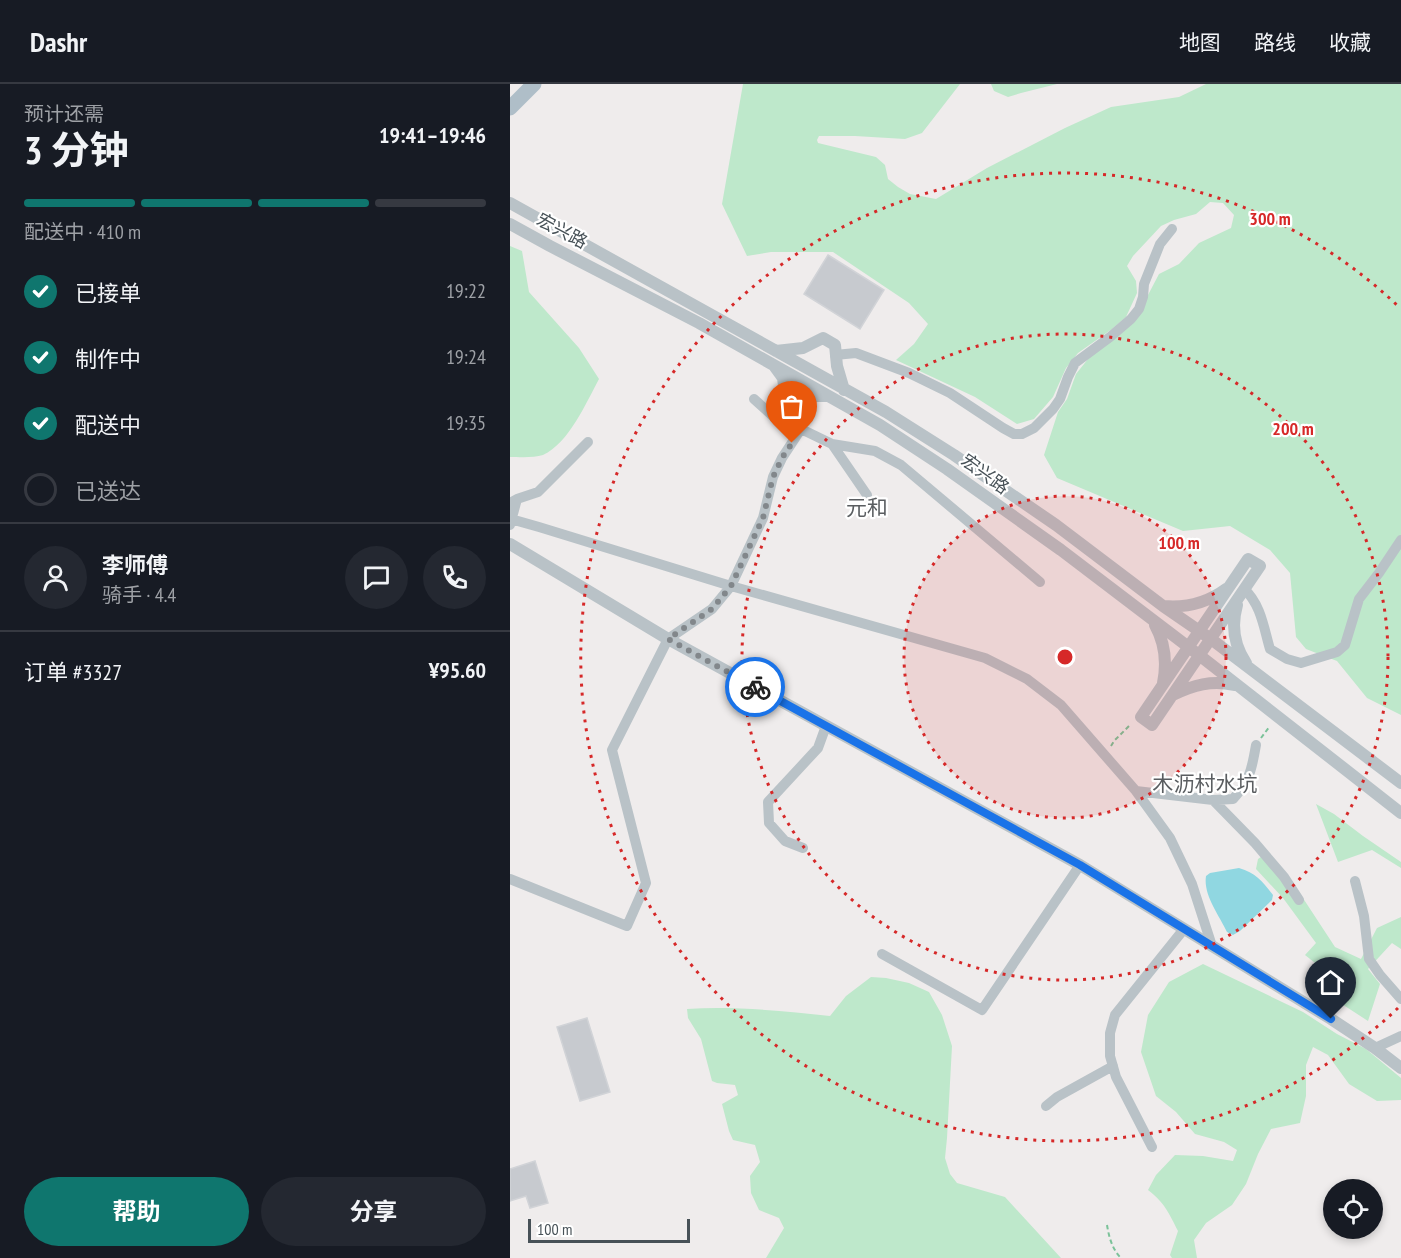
<!DOCTYPE html>
<html lang="zh">
<meta charset="utf-8">
<style>
body{margin:0;font-family:"PT Sans Narrow","Noto Sans SC",sans-serif;background:#242831;color:#f1f3f6;height:100vh;display:flex;flex-direction:column;font-size:22px;white-space:nowrap}
*{box-sizing:border-box;margin:0}
p{font-size:20px;color:#9ea1a6}
.icon{flex:none;width:33px;height:33px;fill:none;stroke:currentColor;stroke-width:2;stroke-linecap:round;stroke-linejoin:round}
.map{position:relative;flex:1;overflow:hidden}
.sheet{display:flex;flex-direction:column;background:#171b24;width:510px}
.sheet>*{flex:none}
.controls{position:absolute;left:813px;top:1095px;display:grid;gap:12px}
.controls a{display:grid;place-items:center;width:60px;height:60px;border-radius:50%;background:#171b24;box-shadow:0 3px 9px #0003;font-size:30px}
.scale{position:absolute;left:18px;bottom:15px;width:162px;box-sizing:border-box;padding-left:6px;border:3px solid #475157;border-top:0;font-size:16px;line-height:21px;white-space:nowrap;color:#475157;-webkit-text-stroke:4px #fff;paint-order:stroke}
.pin{position:absolute;display:grid;place-items:center;width:51px;height:51px;color:#fff;margin:-62px -26px;border-radius:50% 50% 50% 0;rotate:-45deg;box-shadow:0 0 6px #0007}
.pin .icon{rotate:45deg}
.courier{position:absolute;display:grid;place-items:center;width:60px;height:60px;margin:-30px;border:4px solid #1a73e8;border-radius:50%;background:#fff;color:#222;box-shadow:0 2px 8px #0007}
.summary em{font-style:normal;font-weight:700}
.summary div{display:flex;flex-direction:column-reverse}
.summary{display:flex;align-items:center;justify-content:space-between;height:102px;padding:0 24px}
h1{font-size:39px;font-weight:700;line-height:45px}
.bar{display:grid;grid-template-columns:repeat(4,1fr);gap:9px 6px;align-content:center;height:72px;padding:0 24px}
.bar i{height:8px;border-radius:4px;background:#363941}
.bar .selected{background:#0f766e}
.bar p{grid-column:span 4}
.line{display:flex;align-items:center;gap:15px;padding:0 24px;border-top:2px solid #363941}
.line div{flex:1}
.round{display:grid;place-items:center;flex:none;width:63px;height:63px;border-radius:32px;background:#242831}
ol{padding:0 24px;list-style:none}
li{display:flex;align-items:center;gap:18px;height:66px}
li p{margin-inline-start:auto}
li .icon{padding:6px;border-radius:50%;background:#0f766e;color:#fff;stroke-width:4}
li:last-child{color:#9ea1a6}
li i{width:33px;height:33px;border:3px solid #363941;border-radius:50%}
.primary-button{display:flex;gap:12px;margin-top:auto;padding:12px 24px}
.primary-button a{flex:1;height:69px;border-radius:36px;background:#0f766e;color:#fff;font-size:24px;font-weight:700;line-height:69px;text-align:center}
.primary-button a+a{background:#242831;color:#f1f3f6}
header{display:flex;align-items:center;gap:36px;box-sizing:border-box;height:84px;padding:0 30px;background:#171b24;border-bottom:2px solid #363941}
header strong{font-size:28px}
nav{display:flex;gap:33px;margin-inline-start:auto;font-size:21px}
main{display:flex;flex:1;min-height:0}
.map>svg:first-child{display:block}
</style>
<header>
<strong>Dashr</strong>
<nav><a>地图</a><a>路线</a><a>收藏</a></nav>
</header>
<main>
<section class="sheet">
<div class="summary"><div><h1>3 分钟</h1><p>预计还需</p></div><em>19:41–19:46</em></div>
<div class="bar"><i class="selected"></i><i class="selected"></i><i class="selected"></i><i></i><p>配送中 · 410 m</p></div>
<ol>
<li><svg class="icon" aria-label="check" viewBox="0 0 24 24"><path d="M5 12l5 5 9-10"/></svg>已接单<p>19:22</p></li>
<li><svg class="icon" aria-label="check" viewBox="0 0 24 24"><path d="M5 12l5 5 9-10"/></svg>制作中<p>19:24</p></li>
<li><svg class="icon" aria-label="check" viewBox="0 0 24 24"><path d="M5 12l5 5 9-10"/></svg>配送中<p>19:35</p></li>
<li><i></i>已送达</li>
</ol>
<div class="line" style="height:108px"><a class="round"><svg class="icon" aria-label="person" viewBox="0 0 24 24"><circle cx="12" cy="8" r="4"/><path d="M4 21q1-7 8-7t8 7"/></svg></a><div><b>李师傅</b><p>骑手 · 4.4</p></div><a class="round"><svg class="icon" aria-label="chat" viewBox="0 0 24 24"><path d="M4 5h16v11H9l-5 4z"/></svg></a><a class="round"><svg class="icon" aria-label="phone" viewBox="0 0 24 24"><path d="M5 4h4l2 5-3 2q2 4 5 5l2-3 5 2v4C11 20 4 13 5 4z"/></svg></a></div>
<div class="line" style="height:78px"><div>订单 #3327</div><b>¥95.60</b></div>
<div class="primary-button"><a>帮助</a><a>分享</a></div>
</section>
<div class="map">
<svg width="891" height="1174" viewBox="0 0 891 1174">
<rect width="100%" height="100%" fill="#efecec"/>
<!-- green -->
<path fill="#bee8cb" d="M 233,0 L 450,0 L 412,49 L 395,55 L 345,52 L 309,52 L 307,56 L 308,59 L 366,73 L 375,81 L 378,95 L 388,103 L 400,110 L 426,115 L 477,84 L 555,44 L 601,23 L 669,13 L 696,0 L 891,0 L 891,631 L 857,614 L 827,577 L 796,565 L 786,553 L 780,489 L 760,466 L 720,442 L 673,447 L 547,394 L 534,371 L 548,328 L 557,315 L 566,290 L 578,275 L 638,211 L 649,190 L 669,180 L 689,159 L 721,144 L 724,131 L 713,119 L 700,118 L 686,130 L 664,136 L 651,142 L 623,172 L 617,182 L 626,197 L 627,209 L 616,233 L 602,245 L 568,269 L 556,284 L 543,313 L 524,335 L 507,340 L 465,313 L 386,276 L 404,260 L 418,240 L 399,219 L 323,168 L 261,168 L 237,172 L 212,120 Z
M 481,0 L 547,0 L 511,9 L 498,13 L 484,7 Z
M 0,162 L 12,167 L 19,208 L 69,264 L 89,295 C 76,319 59,359 33,371 C 24,374 10,373 0,373 Z
M 806,720 L 824,730 L 853,752 L 891,778 L 891,784 L 862,766 L 828,778 Z
M 758,768 L 787,805 L 825,863 L 851,875 L 867,844 L 891,833 L 891,865 L 882,859 L 858,885 L 870,900 L 858,937 L 821,913 L 829,898 L 795,871 L 806,859 L 773,814 L 746,785 L 748,775 Z
M 693,880 L 793,928 L 827,950 L 856,965 L 891,994 L 891,1016 L 867,1017 L 839,1000 L 818,971 L 803,963 L 796,981 L 796,1012 L 790,1039 L 761,1045 L 748,1070 L 736,1100 L 722,1121 L 696,1139 L 684,1156 L 687,1174 L 662,1174 L 660,1171 L 668,1147 C 659,1129 654,1118 638,1106 L 646,1091 L 665,1071 L 693,1072 L 723,1077 L 727,1066 L 714,1058 L 685,1050 L 666,1028 L 646,1012 L 631,968 L 638,931 L 659,898 Z
M 361,893 L 376,894 L 399,899 L 419,908 L 432,931 L 442,962 L 437,1054 L 435,1074 L 440,1090 L 447,1099 L 495,1113 L 551,1174 L 256,1174 L 274,1144 L 269,1134 L 249,1126 L 241,1109 L 240,1092 L 250,1078 L 245,1061 L 223,1056 L 219,1047 L 212,1020 L 228,1011 L 225,1001 L 207,999 L 202,997 L 191,955 L 178,934 L 177,925 C 225,922 273,927 320,932 L 336,912 Z"/>
<!-- water -->
<path fill="#90d7e1" d="M 729,784 C 746,789 752,797 763,811 L 762,816 L 730,847 L 723,851 L 717,848 C 709,831 693,811 696,792 L 700,789 Z"/>
<!-- building -->
<path fill="#c7cacf" stroke="#d1d3d7" stroke-width="1.5" d="M 318,171 L 374,206 L 350,245 L 294,210 Z
M 77,934 L 100,1008 L 70,1017 L 47,943 Z
M 25,1077 L 38,1119 L 20,1124 L 16,1112 L 0,1117 L 0,1085 Z"/>
<g fill="none" stroke-linecap="round" stroke-linejoin="round">
<!-- path -->
<path stroke="#7bc299" stroke-width="2" stroke-dasharray="4.5 3" stroke-linecap="butt" d="M 751,654 L 760,642
M 601,662 L 604,657 L 621,640
M 597,1141 C 599,1153 602,1165 611,1174"/>
<!-- minor -->
<path stroke="#b9c2c7" stroke-width="10" d="M 325,271 L 346,269 L 399,289 L 440,309 L 493,344 L 504,350 L 512,350 L 524,344 L 543,325 L 550,315 L 558,293 L 565,279 L 600,253 L 621,235 L 629,225 L 633,213 L 634,200 L 650,160 L 662,145
M 244,315 L 265,334 L 291,345
M 322,360 L 357,411
M 7,415 L 28,408 L 78,358
M 0,419 L 7,415 L 0,441
M 1,435 L 29,443 L 221,502 L 475,574 L 517,595 L 551,621 L 626,707 L 660,754 L 682,800 L 702,862
M 734,505 C 751,520 754,545 760,565 L 777,575 L 791,579 L 827,568 L 835,561 L 849,515 L 869,489 L 891,456
M 626,707 L 703,716 L 745,759 L 774,793 L 789,816
M 703,716 L 723,715 C 740,697 742,684 746,661
M 293,764 L 275,757 L 259,739 L 258,718 L 308,664 L 316,642
M 0,795 L 117,842 L 136,799 L 102,666 L 158,555 L 202,525 L 221,502 L 253,434 L 263,393 L 272,374 L 291,345 L 322,360 L 365,367 L 391,381 L 530,498
M 845,797 L 854,832 L 859,875 L 870,891 L 891,915
M 372,870 L 472,926 L 570,781
M 865,964 L 891,952
M 536,1022 L 547,1013 L 603,982
M 642,1063 L 606,993 L 600,972 L 600,949 L 605,931 L 674,845"/>
<!-- tertiary -->
<path stroke="#b9c2c7" stroke-width="12" d="M 0,119 L 376,328 L 444,371 L 546,441 L 653,522 L 701,555 L 891,699
M 0,140 L 40,162 L 189,239 L 370,341 L 437,385 L 551,466 L 689,571 L 891,729
M 266,267 L 293,264 L 313,254 L 325,261 L 327,282 L 334,306
M 265,283 L 273,294 L 275,309 L 287,316 L 299,312 L 316,312
M 0,460 L 158,555 L 570,781 L 821,935 L 865,964 L 891,984
M 738,475 L 750,482 L 642,641 L 631,633 Z
M 727,521 C 721,542 724,561 736,579
M 654,522 C 677,524 697,519 716,505
M 645,541 C 655,559 657,579 653,599
M 663,611 C 683,601 702,596 724,601"/>
<!-- primary -->
<path stroke="#afbec8" stroke-width="15" d="M 0,24 L 24,0"/>
</g>
<g fill="none" stroke-linecap="round" stroke-linejoin="round">
<!-- done -->
<path stroke="#82878b" stroke-width="6" stroke-dasharray="0 10.8" d="M 245,603 L 158,555 L 202,525 L 221,502 L 253,434 L 263,393 L 272,374 L 282,359"/>
<!-- route -->
<path stroke="#1a73e8" stroke-width="8" d="M 245,603 L 570,781 L 821,935"/>
</g>
<!-- distance rings -->
<circle cx="555" cy="573" r="161" fill="#d62828" fill-opacity=".12"/>
<g fill="none" stroke="#d62828" stroke-width="3" stroke-dasharray="3 6">
<circle cx="555" cy="573" r="161"/>
<circle cx="555" cy="573" r="323"/>
<path d="M888 924A484 484 0 1 1 888 222"/>
</g>
<g text-anchor="middle" stroke-width="4.5" stroke-linejoin="round" paint-order="stroke">
<!-- street labels -->
<g font-size="18" fill="#475157" stroke="#fff">
<text transform="translate(52 147) rotate(28)" y="6">宏兴路</text>
<text transform="translate(475 390) rotate(36)" y="6">宏兴路</text>
</g>
<!-- quarter labels -->
<g font-size="21" fill="#5a5d60" stroke="#fff">
<text x="357" y="431">元和</text>
<text x="695" y="707">木沥村水坑</text>
</g>
</g>
<circle cx="555" cy="573" r="9" fill="#d62828" stroke="#fff" stroke-width="3"/>
<g font-size="18" text-anchor="middle" font-weight="bold" fill="#d62828" stroke="#fff" stroke-width="4.5" stroke-linejoin="round" paint-order="stroke">
<text x="760" y="141">300 m</text>
<text x="783" y="351">200 m</text>
<text x="669" y="465">100 m</text>
</g>
</svg>
<div class="controls">
<a><svg class="icon" aria-label="locate" viewBox="0 0 24 24"><circle cx="12" cy="12" r="6"/><path d="M12 2v4M12 18v4M2 12h4M18 12h4"/></svg></a>
</div>
<div class="scale">100 m</div>
<div class="pin" style="left:282px;top:359px;background:#ea580c"><svg class="icon" aria-label="bag" viewBox="0 0 24 24"><path d="M5 8h14l-1 12H6zM9 8a3 3 0 0 1 6 0"/></svg></div>
<div class="pin" style="left:821px;top:935px;background:#1f2937"><svg class="icon" aria-label="home" viewBox="0 0 24 24"><path d="M3 11l9-7 9 7M6 9v11h12V9"/></svg></div>
<div class="courier" style="left:245px;top:603px"><svg class="icon" aria-label="bike" viewBox="0 0 24 24"><circle cx="6" cy="16" r="4"/><circle cx="18" cy="16" r="4"/><path d="M6 16l4-8h5l3 8M10 8l3 8H6M13 5h3"/></svg></div>
</div>
</main>
